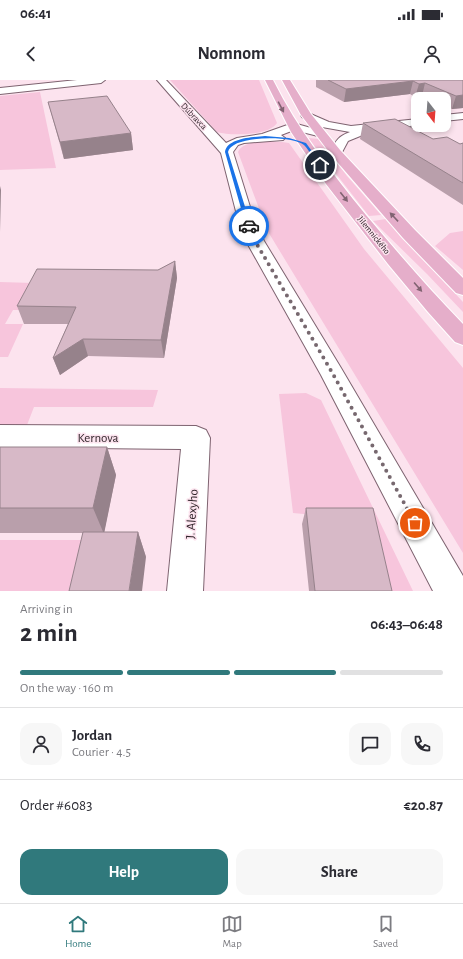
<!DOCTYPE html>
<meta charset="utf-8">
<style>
body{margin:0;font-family:"Alegreya Sans",sans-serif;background:#f7f7f7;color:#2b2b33;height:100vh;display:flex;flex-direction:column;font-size:15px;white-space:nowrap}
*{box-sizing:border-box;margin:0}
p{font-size:13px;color:#7c7c81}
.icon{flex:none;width:22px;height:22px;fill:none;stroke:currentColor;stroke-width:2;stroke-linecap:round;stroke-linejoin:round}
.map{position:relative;height:511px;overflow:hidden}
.side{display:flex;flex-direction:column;background:#fff;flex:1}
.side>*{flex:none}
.needle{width:26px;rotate:163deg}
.tools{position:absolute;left:411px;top:12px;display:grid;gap:8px}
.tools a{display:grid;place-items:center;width:40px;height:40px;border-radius:8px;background:#fff;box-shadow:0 2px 6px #0003;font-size:20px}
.pin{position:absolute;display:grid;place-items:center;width:34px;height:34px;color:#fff;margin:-17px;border:2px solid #fff;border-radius:50%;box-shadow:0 1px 4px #0007}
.courier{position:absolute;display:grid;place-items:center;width:40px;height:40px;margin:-20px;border:3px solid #1a73e8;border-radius:50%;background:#fff;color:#222;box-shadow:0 1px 5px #0007}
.overview em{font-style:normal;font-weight:700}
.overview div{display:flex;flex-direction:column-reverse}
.overview{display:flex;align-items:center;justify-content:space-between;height:68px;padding:0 20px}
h1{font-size:26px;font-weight:700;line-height:30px}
.bar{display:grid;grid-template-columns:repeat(4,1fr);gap:6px 4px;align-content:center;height:48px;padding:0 20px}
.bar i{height:5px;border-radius:3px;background:#e1e1e2}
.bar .on{background:#30797c}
.bar p{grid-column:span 4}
.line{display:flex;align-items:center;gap:10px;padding:0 20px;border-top:1px solid #e1e1e2}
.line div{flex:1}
.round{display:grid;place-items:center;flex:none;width:42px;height:42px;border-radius:12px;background:#f7f7f7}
.action{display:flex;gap:8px;margin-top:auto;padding:8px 20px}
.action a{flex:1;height:46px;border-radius:12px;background:#30797c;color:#fff;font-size:16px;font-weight:700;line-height:46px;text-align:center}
.action a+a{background:#f7f7f7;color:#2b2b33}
.status{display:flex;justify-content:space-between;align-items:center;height:28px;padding:0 20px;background:#fff;direction:ltr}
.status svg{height:11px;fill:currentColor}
header{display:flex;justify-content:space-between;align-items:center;height:52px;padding:0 20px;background:#fff;font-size:18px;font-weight:700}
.dock{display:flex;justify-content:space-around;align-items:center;height:56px;border-top:1px solid #e1e1e2;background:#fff;font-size:11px;color:#7c7c81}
.dock a{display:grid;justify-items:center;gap:2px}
.dock .on{color:#30797c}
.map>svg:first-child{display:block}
</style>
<div class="status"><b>06:41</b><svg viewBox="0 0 49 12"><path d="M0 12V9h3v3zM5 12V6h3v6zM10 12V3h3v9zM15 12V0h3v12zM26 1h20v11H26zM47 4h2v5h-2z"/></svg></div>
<header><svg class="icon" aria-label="back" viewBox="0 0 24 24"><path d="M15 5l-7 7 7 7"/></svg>Nomnom<svg class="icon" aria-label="person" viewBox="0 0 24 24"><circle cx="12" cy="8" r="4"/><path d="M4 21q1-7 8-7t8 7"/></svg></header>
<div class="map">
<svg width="463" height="511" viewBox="0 0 463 511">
<rect width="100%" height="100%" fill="#fce3ee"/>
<!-- green -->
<path fill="#f7c5dc" d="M 170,0 L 259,0 L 277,43 C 269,56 230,56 217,52 Z
M 40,12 L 56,88 L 0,90 L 0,16 Z
M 308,58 L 319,59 L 347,96 L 381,135 L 369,136 Z
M 282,62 L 289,63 L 364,169 L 463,288 L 463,473 L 267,150 L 238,72 C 244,59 270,62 282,62 Z
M 386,139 L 463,222 L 463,232 L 427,194 L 373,141 Z
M 463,151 L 463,190 L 435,166 L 450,153 Z
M 0,202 L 33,203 L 26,230 L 13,230 L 5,244 L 23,244 L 8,277 L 0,277 Z
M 0,308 L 158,310 L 153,327 L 34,327 L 27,345 L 0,345 Z
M 306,313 L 321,320 L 413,511 L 380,511 L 366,440 L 293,433 L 279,314 Z
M 0,460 L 92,460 L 80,511 L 0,511 Z"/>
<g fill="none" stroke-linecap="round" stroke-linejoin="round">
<!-- minor casing -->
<g stroke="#7e6370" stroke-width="2">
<path id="minor" d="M 77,0 L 105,0 L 101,3 L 0,14 L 0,8 Z
M 157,0 L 166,0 L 226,63 L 237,58 L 262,54 L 293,43 L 322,51 L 324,53 L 322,55 L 318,56 L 294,50 L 281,55 L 285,58 L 283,60 L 244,63 L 238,65 L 233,72 L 255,143 L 264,161 L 341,288 L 463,496 L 463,511 L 433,511 L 321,295 L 246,161 L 239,143 L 221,73 Z
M 306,32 L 329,42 L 351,46 L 418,39 L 419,45 L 372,50 L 370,52 L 348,61 L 340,76 L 332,76 L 330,73 C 336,61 337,57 350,52 L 322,47 L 302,37 L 301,35 Z
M 463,33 L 463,39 L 444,41 L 444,35 Z
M 0,345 L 196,346 L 206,350 L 210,358 L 203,511 L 167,511 L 181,369 L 0,367 Z"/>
</g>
<!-- primary casing -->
<g stroke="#fff" stroke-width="2">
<path id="primary" d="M 265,0 L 273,0 C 298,50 331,92 366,135 C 397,172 429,209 463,244 L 463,265 L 455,262 L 428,232 L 388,184 L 326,104 L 291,52 Z
M 282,0 L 290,0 L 311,34 L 340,70 L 415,150 L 463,198 L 463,215 L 456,213 L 403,158 L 332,76 L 301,35 Z"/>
</g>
<!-- minor -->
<use href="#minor" fill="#fff" fill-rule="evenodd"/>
<!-- primary -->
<use href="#primary" fill="#e5aeca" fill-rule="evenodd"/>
</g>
<!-- wall -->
<path fill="#b99fab" d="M 316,0 L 463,0 L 463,28 L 452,29 L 444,26 L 444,19 L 429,19 L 422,16 L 415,17 L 410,14 L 344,22 L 316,7 Z
M 48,22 L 131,53 L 133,70 L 64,79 Z
M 363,43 L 433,59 L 460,64 L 463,63 L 463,125 L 360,59 Z
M 175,181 L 177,198 L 164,278 L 88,276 L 60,295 L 53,278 L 68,244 L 24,244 L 17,226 L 158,190 Z
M 0,367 L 107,367 L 116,395 L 104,452 L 138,452 L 146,477 L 83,453 L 0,453 Z
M 306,428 L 392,511 L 309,511 L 302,444 Z"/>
<!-- shaded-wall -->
<path fill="#96828b" d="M 413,1 L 410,14 L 344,22 L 346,9 Z
M 425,3 L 422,16 L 415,17 L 419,4 Z
M 463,15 L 463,28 L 452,29 L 456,16 Z
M 131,53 L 133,70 L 64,79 L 60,62 Z
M 0,106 L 1,110 L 0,152 Z
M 175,181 L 177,198 L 164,278 L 161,260 Z
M 83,259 L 88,276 L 60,295 L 53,278 Z
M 107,367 L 116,395 L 104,454 L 93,428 Z
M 138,452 L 146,477 L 142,511 L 129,511 Z"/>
<!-- building -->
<path fill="#d7b9c7" stroke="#96828b" d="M 328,0 L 463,0 L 463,15 L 456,16 L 425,3 L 419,4 L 413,1 L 346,9 Z
M 107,16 L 131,53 L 60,62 L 48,22 Z
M 395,39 L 433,59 L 447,57 L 460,64 L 463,63 L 463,103 L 363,43 Z
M 175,181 L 161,260 L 83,259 L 53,278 L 76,227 L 17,226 L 37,189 L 158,190 Z
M 0,367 L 107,367 L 93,428 L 0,428 Z
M 306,428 L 373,428 L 392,511 L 315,511 Z
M 83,452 L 138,452 L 129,511 L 69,511 Z"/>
<!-- one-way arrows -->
<defs><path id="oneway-solid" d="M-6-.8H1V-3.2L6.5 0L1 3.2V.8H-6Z"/></defs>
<g fill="#816372">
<use href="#oneway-solid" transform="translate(281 27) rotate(62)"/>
<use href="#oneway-solid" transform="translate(344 117) rotate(52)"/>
<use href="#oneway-solid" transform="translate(394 137) rotate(-133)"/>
<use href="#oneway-solid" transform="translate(418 207) rotate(49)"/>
</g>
<!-- route -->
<path fill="#1a73e8" d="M 265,56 L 289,58 L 306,63 L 322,85 L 318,86 C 314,79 309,70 304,65 C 293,55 231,55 228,72 L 251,146 L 249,147 L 246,146 L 225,72 C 227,58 253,57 265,56 Z"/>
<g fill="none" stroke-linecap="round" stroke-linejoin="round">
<!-- done -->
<path stroke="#77686f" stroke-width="4" stroke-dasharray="0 7.2" d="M 249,146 L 255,161 L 333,294 L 415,443"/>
</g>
<g text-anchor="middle" stroke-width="3" stroke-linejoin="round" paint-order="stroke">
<!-- far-street labels -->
<g font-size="9" fill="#30252a" stroke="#fce3ee">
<text transform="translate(194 36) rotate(46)" y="3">Dúbravca</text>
<text transform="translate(374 155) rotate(51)" y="3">Jilemnického</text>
</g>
<!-- near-street labels -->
<g font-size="13" fill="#30252a" stroke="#fce3ee">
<text x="98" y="362">Kernova</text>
<text transform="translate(191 434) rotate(-86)" y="5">J. Alexyho</text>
</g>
</g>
</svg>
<div class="tools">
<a><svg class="needle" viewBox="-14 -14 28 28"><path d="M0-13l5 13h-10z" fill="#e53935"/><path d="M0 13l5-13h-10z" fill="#7c7c81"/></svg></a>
</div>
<div class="pin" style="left:415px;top:443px;background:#ea580c"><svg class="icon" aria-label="bag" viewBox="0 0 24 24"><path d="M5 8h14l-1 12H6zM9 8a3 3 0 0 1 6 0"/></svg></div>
<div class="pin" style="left:320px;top:85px;background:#1f2937"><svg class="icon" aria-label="home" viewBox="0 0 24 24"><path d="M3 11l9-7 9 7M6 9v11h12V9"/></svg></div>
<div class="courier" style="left:249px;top:146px"><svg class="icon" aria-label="car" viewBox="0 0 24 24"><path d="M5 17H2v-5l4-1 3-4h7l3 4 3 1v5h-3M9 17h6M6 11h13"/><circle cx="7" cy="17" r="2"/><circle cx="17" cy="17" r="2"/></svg></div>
</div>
<section class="side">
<div class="overview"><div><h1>2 min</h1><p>Arriving in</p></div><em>06:43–06:48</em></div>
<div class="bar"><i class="on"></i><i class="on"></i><i class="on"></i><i></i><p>On the way · 160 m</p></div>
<div class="line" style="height:72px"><a class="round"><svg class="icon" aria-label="person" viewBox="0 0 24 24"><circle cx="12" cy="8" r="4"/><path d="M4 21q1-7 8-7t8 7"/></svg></a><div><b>Jordan</b><p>Courier · 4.5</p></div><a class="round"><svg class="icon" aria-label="chat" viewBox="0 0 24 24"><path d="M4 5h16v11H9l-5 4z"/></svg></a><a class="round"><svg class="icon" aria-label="phone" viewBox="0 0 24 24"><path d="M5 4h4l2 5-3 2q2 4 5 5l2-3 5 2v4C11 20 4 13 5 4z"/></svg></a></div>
<div class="line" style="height:52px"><div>Order #6083</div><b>€20.87</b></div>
<div class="action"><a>Help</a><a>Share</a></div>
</section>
<nav class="dock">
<a class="on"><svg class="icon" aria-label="home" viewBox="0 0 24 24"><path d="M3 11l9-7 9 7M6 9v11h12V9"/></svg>Home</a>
<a><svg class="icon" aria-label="map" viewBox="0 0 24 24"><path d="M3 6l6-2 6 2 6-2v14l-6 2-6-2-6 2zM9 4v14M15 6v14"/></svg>Map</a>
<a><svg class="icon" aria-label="saved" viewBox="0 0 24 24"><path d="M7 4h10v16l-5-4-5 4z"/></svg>Saved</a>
</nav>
